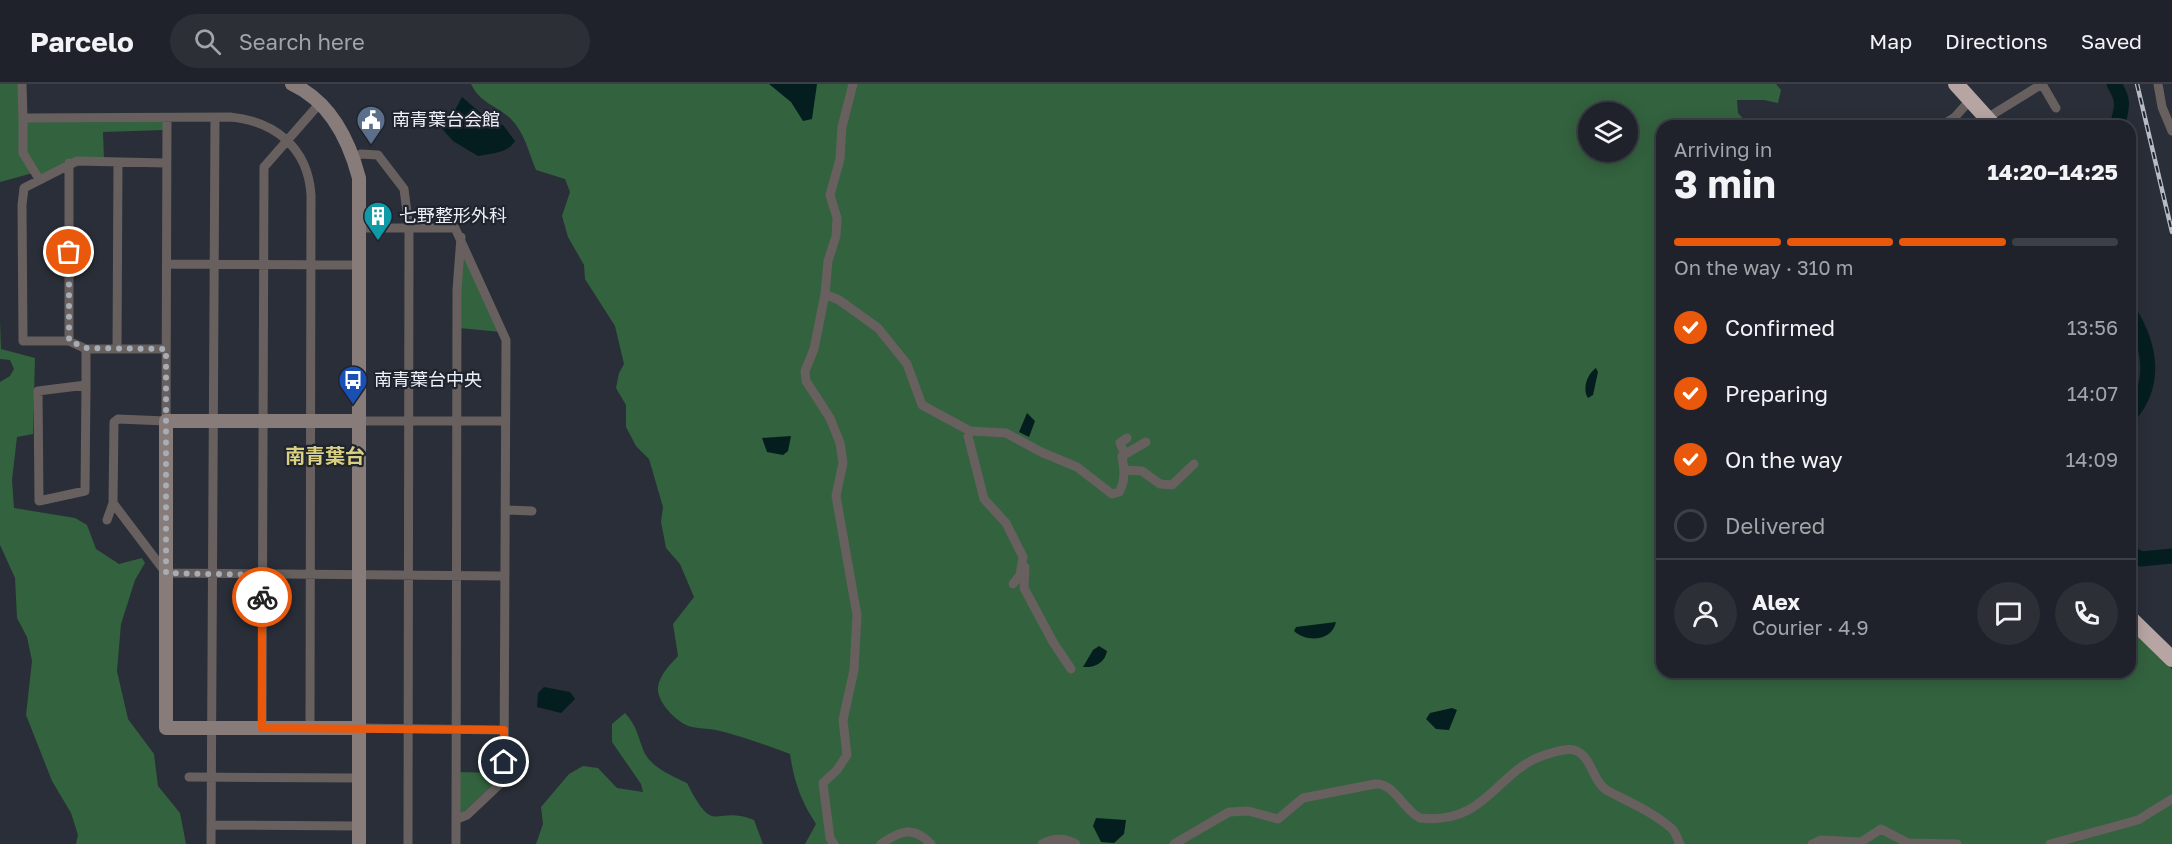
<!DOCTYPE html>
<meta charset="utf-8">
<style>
body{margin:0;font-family:"Golos Text","Noto Sans JP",sans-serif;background:#2c2f36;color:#f1f3f6;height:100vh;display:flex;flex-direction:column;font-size:22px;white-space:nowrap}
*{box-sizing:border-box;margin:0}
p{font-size:20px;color:#a1a4a8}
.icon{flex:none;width:33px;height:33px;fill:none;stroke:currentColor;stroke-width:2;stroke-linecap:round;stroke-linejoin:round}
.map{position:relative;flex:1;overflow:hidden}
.drawer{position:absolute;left:1656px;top:36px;width:480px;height:558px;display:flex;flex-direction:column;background:#1f222a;border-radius:18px;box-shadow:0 3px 15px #0003,0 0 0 2px #3c3f47}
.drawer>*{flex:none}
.controls{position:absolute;left:1578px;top:18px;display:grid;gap:12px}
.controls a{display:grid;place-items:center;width:60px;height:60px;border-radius:50%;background:#1f222a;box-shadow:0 3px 15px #0003,0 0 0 2px #3c3f47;font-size:30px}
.pin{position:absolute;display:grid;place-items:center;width:51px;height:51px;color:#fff;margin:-26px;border:3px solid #fff;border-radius:50%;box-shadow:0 2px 6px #0007}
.courier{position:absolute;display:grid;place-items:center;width:60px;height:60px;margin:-30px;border:4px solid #ea580c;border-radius:50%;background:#fff;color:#222;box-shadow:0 2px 8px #0007}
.headline em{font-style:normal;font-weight:700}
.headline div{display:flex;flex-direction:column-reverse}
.headline{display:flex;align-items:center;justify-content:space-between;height:102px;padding:0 18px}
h1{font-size:39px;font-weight:700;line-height:45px}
.bar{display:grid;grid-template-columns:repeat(4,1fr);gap:9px 6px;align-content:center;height:72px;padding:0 18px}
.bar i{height:8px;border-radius:4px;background:#3c3f47}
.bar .selected{background:#ea580c}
.bar p{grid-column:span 4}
.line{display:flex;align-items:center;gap:15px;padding:0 18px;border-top:2px solid #3c3f47}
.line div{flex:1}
.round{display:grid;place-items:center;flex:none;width:63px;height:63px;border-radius:32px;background:#2c2f36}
ol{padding:0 18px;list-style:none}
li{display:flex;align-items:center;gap:18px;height:66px}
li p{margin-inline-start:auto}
li .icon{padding:6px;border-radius:50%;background:#ea580c;color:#fff;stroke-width:4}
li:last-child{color:#a1a4a8}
li i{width:33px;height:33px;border:3px solid #3c3f47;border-radius:50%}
header{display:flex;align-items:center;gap:36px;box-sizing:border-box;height:84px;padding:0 30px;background:#1f222a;border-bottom:2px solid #3c3f47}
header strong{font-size:28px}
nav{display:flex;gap:33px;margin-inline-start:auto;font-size:21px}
.search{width:420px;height:54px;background:#2c2f36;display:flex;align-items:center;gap:15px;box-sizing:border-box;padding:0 21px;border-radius:33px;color:#a1a4a8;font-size:22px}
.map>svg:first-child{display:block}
</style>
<header>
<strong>Parcelo</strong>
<div class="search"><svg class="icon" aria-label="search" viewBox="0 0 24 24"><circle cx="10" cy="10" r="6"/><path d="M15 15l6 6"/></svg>Search here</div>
<nav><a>Map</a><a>Directions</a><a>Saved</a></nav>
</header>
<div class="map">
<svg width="2172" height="760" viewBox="0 0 2172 760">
<rect width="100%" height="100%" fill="#292e38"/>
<!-- green -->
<path fill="#33623e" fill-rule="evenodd" d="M 0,0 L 19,0 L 20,71 L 33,89 L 0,98 Z
M 471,0 L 1776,0 L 1781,6 L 1778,19 L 1764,16 L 1737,16 L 1738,29 L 1750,42 L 1662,42 L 1662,588 L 2130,588 L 2130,544 L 2172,585 L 2172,760 L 805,760 L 816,740 C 801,717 794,698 790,670 C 769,662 749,655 728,649 C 716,645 704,645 692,643 C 678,640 656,618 658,603 C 660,590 670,581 678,572 L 673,540 L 694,513 L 680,480 L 666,464 L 661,438 L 663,423 L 649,375 L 636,362 L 626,343 L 626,321 L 616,304 L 619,289 L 624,280 L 615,242 L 585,195 L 584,181 L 568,153 L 562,132 L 570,108 L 565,95 L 536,86 C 528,67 525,49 510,34 C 496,21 481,20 471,0 ZM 1588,28 L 1628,28 L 1628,68 L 1588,68 Z
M 26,36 L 165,36 L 165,46 L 103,48 L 104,75 L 76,75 L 41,92 L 27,68 Z
M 462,159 L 501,248 L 459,244 Z
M 0,236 L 1,265 L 35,274 L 33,350 L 17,353 L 12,396 L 14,424 L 75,434 L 87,441 L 96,465 L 119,480 L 142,474 L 145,479 L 135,496 L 121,540 L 117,587 L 128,635 L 154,670 L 158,702 L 180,729 L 186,760 L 76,760 L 78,751 L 71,729 L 52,697 L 26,631 L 32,577 L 27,553 L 17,534 L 15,494 L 0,461 L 0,298 L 10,292 L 14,285 L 10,276 L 0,275 Z
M 625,629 C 637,642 638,653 644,668 C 652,684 672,692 687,699 C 715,755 714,720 754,736 L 763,760 L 536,760 L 543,740 L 541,723 L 569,690 L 583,682 L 598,684 L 617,704 L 643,708 L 641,700 L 612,658 L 612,640 Z
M 457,688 L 498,689 L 502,692 L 457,734 Z"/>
<!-- water -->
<path fill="#041e1f" d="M 769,0 L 817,0 L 812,35 L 803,37 L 791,18 Z
M 462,13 L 490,37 L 503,41 L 515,57 C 507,70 492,69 478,72 L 453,57 L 437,39 L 438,34 L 454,28 Z
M 1596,284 L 1598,288 L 1593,311 L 1588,314 C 1582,305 1587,290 1596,284 Z
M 1027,329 L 1035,337 L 1029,353 L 1019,348 Z
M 791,352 L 788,367 L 783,371 L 767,368 L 762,354 Z
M 1336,538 C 1332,557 1307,559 1294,547 L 1296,543 Z
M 1099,562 L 1107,567 C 1105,579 1094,584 1083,583 L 1093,566 Z
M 544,603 L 570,608 L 575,615 L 561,629 L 537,623 L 538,609 Z
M 1452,624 L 1457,626 L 1449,646 L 1436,645 L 1426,635 L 1430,629 Z
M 1096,734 L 1126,736 L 1124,750 L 1114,759 L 1101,758 L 1093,742 Z"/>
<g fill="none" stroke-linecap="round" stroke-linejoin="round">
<!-- river -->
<path stroke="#041e1f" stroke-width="15" d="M 2114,0 C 2125,17 2122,24 2117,42
M 2130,229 C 2150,262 2157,299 2130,331
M 2130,469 L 2141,475 L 2172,472"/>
<!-- street -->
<path stroke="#67605f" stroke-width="9" d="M 22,0 L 23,34 L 230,33 C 274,37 308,63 311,111 L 310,644
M 2158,0 L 2162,23 L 2172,47
M 23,34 L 23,69 L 39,95
M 167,34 L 166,337 L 118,335 L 114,338 L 113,419 L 166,489 L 505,492
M 1987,34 L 2042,0 L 2056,24
M 1765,41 L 1767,42
M 1941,42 L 1955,33 L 1971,15
M 353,73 L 361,70 L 378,71 L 404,105 L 409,144 L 455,144 L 506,256 L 504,690 L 502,698 L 467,731 L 457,735
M 69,79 L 69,257
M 360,144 L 409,144 L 408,760
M 167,180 L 359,181
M 825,210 L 839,216 L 878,244 L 907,280 L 922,321 L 970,347 L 1006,349 L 1041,368 L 1077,383 L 1112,410 L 1119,408 C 1126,397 1124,384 1122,372 L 1146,358
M 117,265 L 118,78
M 166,265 L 86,265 L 69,257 L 23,257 L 22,121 L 24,104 L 77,77 L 166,79
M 86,301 L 85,407 L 39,417 L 38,307 Z
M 86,301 L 86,265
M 358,337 L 505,337
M 970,347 L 968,352 L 984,415 L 1006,439 L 1023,473 L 1020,491 L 1013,500
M 1125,370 L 1120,359 L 1127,354
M 1124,386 L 1142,387 L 1160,400 L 1172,401 L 1194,380
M 505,426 L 532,427
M 107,436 L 113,419
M 1025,483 L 1024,504 L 1053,558 L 1071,585
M 262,644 L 264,83 L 320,19
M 359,644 L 504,646
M 189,693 L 359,694
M 212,741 L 359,742
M 211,760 L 215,34
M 456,760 L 457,206 L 461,153
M 834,760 L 830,754 L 823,699 L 837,686 L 847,671 L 843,636 L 854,586 L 857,531 L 836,412 L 843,379 L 840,359 L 830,334 L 806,297 L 805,287 L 814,265 L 825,210 L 828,177 L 836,152 L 837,134 L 830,111 L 840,75 L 842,43 L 853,0
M 881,760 C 900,747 913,741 931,760
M 1042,760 C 1053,754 1065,754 1076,760
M 1174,760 L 1229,728 L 1248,727 L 1278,735 L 1303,714 L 1375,700 C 1394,698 1403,726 1420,734 C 1489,742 1497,682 1551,669 C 1558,667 1566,664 1574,666 C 1592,671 1592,698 1608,707 C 1629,718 1653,728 1671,744 C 1676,748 1677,755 1680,760
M 1812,760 L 1821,756 L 1861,758 L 1881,745 L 1908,759 L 1957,760
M 2050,760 L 2138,736 L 2172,715"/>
<!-- secondary -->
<path stroke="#877c7a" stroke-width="14" d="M 292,0 C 331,18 349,56 359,94 L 359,760
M 358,337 L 166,337 L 166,644 L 359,644"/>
<!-- highway -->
<path stroke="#b6a5a2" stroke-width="16" d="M 1956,0 L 1994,42
M 2130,534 L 2172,575"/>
<!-- rail casing -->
<g stroke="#b7bbc3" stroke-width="4.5">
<path id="rail" d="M 2137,0 L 2172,148"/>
</g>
<!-- rail -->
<use href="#rail" stroke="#20242e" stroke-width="2" stroke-dasharray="7" stroke-linecap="butt"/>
</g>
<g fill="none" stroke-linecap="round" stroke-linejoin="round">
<!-- done -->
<path stroke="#a8acb4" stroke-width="6" stroke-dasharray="0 10.8" d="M 69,168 L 69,257 L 86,264 L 166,265 L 166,489 L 262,491 L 262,513"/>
<!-- route -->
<path stroke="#ea580c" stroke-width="8" d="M 262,513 L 262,644 L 504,646 L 504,678"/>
</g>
<!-- icons -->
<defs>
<g id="civic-pin" transform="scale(1.5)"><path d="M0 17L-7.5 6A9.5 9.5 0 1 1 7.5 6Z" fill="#5c6f8a" stroke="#20242e"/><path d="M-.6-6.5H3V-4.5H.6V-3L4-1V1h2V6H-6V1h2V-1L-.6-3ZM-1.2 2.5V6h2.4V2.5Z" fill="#fff"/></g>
<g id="building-pin" transform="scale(1.5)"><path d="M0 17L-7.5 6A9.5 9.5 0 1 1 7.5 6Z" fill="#0f9aa8" stroke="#20242e"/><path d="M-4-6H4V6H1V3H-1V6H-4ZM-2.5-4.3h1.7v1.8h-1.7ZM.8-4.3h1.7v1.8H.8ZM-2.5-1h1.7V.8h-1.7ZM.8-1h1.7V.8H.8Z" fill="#fff"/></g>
<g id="bus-pin" transform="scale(1.5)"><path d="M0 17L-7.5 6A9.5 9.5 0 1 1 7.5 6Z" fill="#1a4fb4" stroke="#20242e"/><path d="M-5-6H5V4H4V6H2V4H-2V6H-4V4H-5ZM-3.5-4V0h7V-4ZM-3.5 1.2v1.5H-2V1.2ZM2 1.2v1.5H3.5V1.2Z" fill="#fff"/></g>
</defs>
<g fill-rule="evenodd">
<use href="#civic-pin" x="371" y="36"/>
<use href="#building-pin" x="378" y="132"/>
<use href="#bus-pin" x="353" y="296"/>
</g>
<g text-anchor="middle" stroke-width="4.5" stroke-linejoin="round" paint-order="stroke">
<!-- poi labels -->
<g font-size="18" fill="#edf0f7" stroke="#20242e" text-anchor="start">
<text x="392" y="42">南青葉台会館</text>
<text x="399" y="138">七野整形外科</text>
<text x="374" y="302">南青葉台中央</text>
</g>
<!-- neighbourhood labels -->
<g font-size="20" font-weight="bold" fill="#dad081" stroke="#20242e">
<text x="325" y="379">南青葉台</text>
</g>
</g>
</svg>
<div class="controls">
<a><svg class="icon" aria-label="layers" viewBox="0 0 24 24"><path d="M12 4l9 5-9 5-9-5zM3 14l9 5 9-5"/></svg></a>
</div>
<div class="pin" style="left:69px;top:168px;background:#ea580c"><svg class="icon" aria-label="bag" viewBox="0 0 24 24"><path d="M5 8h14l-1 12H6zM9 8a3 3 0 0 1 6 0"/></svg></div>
<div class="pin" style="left:504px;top:678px;background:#1f2937"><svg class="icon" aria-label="home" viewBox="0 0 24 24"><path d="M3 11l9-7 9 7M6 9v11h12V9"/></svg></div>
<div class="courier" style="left:262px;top:513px"><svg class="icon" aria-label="bike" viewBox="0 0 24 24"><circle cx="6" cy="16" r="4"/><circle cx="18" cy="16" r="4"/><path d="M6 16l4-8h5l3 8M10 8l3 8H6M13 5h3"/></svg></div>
<section class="drawer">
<div class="headline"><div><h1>3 min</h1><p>Arriving in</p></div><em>14:20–14:25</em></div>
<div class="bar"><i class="selected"></i><i class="selected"></i><i class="selected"></i><i></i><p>On the way · 310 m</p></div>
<ol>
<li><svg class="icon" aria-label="check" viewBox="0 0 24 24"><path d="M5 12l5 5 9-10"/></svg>Confirmed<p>13:56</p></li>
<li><svg class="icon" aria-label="check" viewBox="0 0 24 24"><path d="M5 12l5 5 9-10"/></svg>Preparing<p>14:07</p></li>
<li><svg class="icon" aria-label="check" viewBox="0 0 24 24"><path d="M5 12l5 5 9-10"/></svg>On the way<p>14:09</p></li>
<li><i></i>Delivered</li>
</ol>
<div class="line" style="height:108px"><a class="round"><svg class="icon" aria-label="person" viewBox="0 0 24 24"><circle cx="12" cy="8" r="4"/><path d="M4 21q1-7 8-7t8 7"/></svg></a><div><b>Alex</b><p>Courier · 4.9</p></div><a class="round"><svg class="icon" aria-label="chat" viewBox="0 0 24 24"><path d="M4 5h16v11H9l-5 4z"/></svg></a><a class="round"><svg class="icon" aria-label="phone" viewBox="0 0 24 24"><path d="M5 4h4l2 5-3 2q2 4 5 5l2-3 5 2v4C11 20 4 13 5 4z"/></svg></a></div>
</section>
</div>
